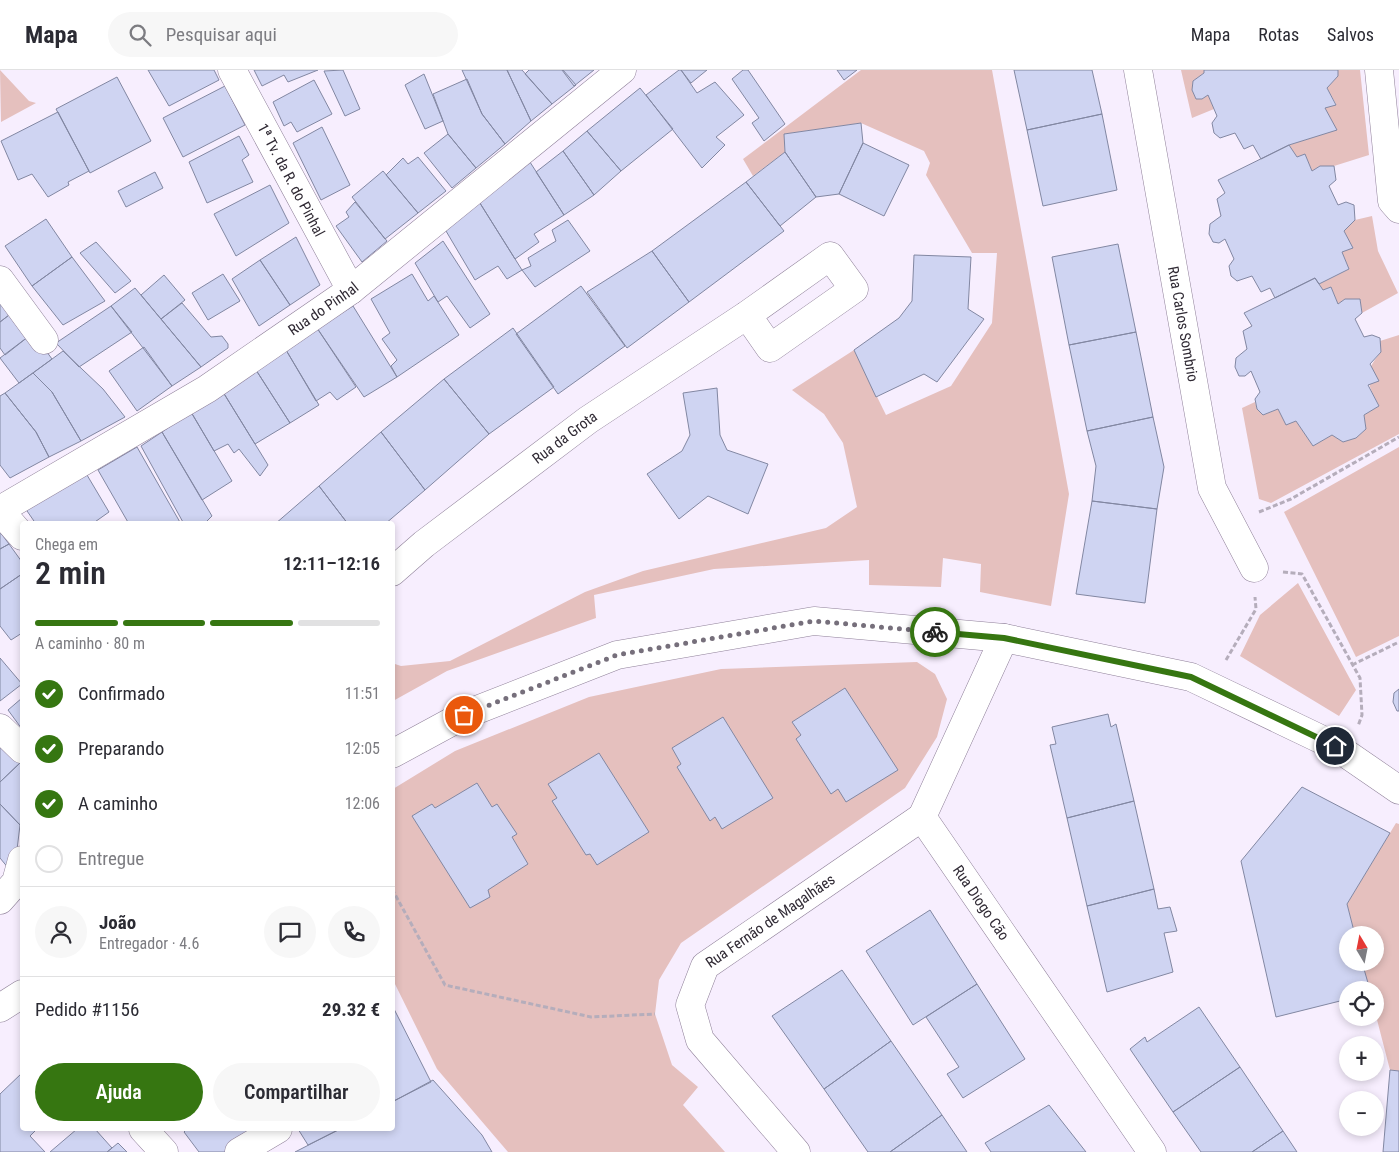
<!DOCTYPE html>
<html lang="pt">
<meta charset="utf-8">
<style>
body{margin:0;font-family:"Roboto Condensed",sans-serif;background:#f7f7f7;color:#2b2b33;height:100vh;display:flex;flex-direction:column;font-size:19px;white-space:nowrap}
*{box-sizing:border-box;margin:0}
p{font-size:16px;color:#7c7c81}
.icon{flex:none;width:28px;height:28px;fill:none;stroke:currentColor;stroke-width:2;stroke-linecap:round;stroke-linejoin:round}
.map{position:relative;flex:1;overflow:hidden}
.side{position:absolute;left:20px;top:451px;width:375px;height:610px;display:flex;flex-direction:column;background:#fff;border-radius:5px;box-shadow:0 2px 8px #0003}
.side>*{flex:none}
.needle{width:32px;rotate:350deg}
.tools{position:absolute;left:1339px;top:856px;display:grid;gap:10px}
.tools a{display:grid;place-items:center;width:45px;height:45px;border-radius:50%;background:#fff;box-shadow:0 2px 8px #0003;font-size:25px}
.pin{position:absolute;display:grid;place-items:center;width:42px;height:42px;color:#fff;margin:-21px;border:2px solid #fff;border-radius:50%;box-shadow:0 1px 5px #0007}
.courier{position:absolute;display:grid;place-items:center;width:50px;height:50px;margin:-25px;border:4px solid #367611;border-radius:50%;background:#fff;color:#222;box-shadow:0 1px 6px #0007}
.headline em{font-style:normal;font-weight:600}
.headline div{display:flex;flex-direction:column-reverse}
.headline{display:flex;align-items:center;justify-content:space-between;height:85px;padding:0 15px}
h1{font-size:32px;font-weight:600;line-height:38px}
.bar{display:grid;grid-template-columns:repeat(4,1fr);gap:8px 5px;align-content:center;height:60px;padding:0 15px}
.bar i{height:6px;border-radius:4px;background:#e1e1e2}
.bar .on{background:#367611}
.bar p{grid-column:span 4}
.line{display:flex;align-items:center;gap:12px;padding:0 15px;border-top:1px solid #e1e1e2}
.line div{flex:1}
.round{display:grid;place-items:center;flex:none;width:52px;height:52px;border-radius:26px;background:#f7f7f7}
ol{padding:0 15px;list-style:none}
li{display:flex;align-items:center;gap:15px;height:55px}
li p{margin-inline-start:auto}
li .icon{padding:5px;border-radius:50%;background:#367611;color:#fff;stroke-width:4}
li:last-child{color:#7c7c81}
li i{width:28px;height:28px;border:2px solid #e1e1e2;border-radius:50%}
.button{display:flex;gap:10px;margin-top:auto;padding:10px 15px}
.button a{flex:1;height:58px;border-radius:30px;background:#367611;color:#fff;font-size:20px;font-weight:600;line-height:58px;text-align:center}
.button a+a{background:#f7f7f7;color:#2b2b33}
header{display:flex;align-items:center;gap:30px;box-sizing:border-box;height:70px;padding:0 25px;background:#fff;border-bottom:1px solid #e1e1e2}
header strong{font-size:24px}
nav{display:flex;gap:28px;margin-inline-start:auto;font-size:18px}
.search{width:350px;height:45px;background:#f7f7f7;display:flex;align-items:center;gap:12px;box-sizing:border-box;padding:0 18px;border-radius:28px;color:#7c7c81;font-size:19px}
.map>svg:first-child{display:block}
</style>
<header>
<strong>Mapa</strong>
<div class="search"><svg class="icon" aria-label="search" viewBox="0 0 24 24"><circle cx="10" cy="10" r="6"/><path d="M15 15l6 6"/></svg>Pesquisar aqui</div>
<nav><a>Mapa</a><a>Rotas</a><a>Salvos</a></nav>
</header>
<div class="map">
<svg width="1399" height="1082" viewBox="0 0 1399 1082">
<rect width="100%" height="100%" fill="#f7eefe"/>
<!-- green -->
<path fill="#e5c0be" d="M 0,0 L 29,31 L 36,33 L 1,52 Z
M 861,0 L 992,0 L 1069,424 L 1051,536 L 980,522 L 981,494 L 943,488 L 941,517 L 869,515 L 869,490 L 714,499 L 594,525 L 596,548 L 447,601 L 393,631 L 392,593 L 401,596 L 450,591 L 585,522 L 643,501 L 826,458 L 857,437 L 843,373 L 824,344 L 792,320 L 854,280 L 886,345 L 951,316 L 992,253 L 997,183 L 972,183 L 926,105 L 930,93 L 924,81 L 861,53 L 784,64 L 785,82 L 753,106 L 743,89 Z
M 1181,0 L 1204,0 L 1204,3 L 1193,11 L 1192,20 L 1196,29 L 1202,29 L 1208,25 L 1214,39 L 1192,48 Z
M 1338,0 L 1360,0 L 1369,85 L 1334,96 L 1320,96 L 1312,101 L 1305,84 L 1297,87 L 1289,75 L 1336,60 L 1325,38 L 1336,34 L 1327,18 L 1338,6 Z
M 1372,146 L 1378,181 L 1398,223 L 1362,243 L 1360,229 L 1345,229 L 1338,234 L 1331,217 L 1323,220 L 1319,214 L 1349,199 L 1342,182 L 1352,178 L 1344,161 L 1355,150 Z
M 1399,265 L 1399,364 L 1271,433 L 1259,429 L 1242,338 L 1255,332 L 1257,339 L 1263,345 L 1278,339 L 1286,354 L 1296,351 L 1313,376 L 1332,365 L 1343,372 L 1356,368 L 1366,359 L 1364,345 L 1379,336 C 1367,313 1362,304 1381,282 L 1380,271 Z
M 1399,377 L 1399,566 L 1356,587 L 1284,442 Z
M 1298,513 L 1356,620 L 1339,646 L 1240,586 L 1260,545 Z
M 917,592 L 935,604 L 947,629 L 937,667 L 905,718 L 681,873 L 659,910 L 655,944 L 672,995 L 698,1017 L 683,1035 L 725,1082 L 508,1082 L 437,999 L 393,910 L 393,719 L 455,681 L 589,627 L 721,599 Z
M 1396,753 L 1399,754 L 1399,1001 L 1390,1000 L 1375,942 L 1375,920 L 1369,920 L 1362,893 L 1375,892 L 1375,865 L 1355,865 L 1347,834 Z"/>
<!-- building -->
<path fill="#cfd4f2" stroke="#8287a2" d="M 148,0 L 214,0 L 219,10 L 169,36 Z
M 254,0 L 318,0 L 288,12 L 284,5 L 262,16 Z
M 343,0 L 360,39 L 345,46 L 324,1 Z
M 462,0 L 507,0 L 531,51 L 505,74 L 482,44 Z
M 507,0 L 522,0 L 552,34 L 531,51 Z
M 529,0 L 563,0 L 576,15 L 552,34 L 525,4 Z
M 562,0 L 594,0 L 574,16 Z
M 679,0 L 681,0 L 697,23 L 715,12 L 744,45 L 716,67 L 725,75 L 702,98 L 646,25 Z
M 681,0 L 707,0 L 691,13 Z
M 743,0 L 748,0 L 785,54 L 764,71 L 752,53 L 759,48 L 732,9 Z
M 837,0 L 857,0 L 844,10 Z
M 1014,0 L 1092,0 L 1102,44 L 1027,60 Z
M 1204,0 L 1338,0 L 1338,6 L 1327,18 L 1336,35 L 1325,38 L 1337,60 L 1289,75 L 1261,89 L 1253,75 L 1244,79 L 1235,63 L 1220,68 L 1214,63 L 1212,53 L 1217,46 L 1208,25 L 1202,29 L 1196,29 L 1192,20 L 1193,11 L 1204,3 Z
M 424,4 L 443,51 L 425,59 L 405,15 Z
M 117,7 L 151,71 L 90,103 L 56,39 Z
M 467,9 L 482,44 L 505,74 L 476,98 L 448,64 L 433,24 Z
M 314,10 L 332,44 L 297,62 L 291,52 L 284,56 L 273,32 Z
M 225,16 L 245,55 L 183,87 L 163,48 Z
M 640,18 L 673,59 L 621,101 L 587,61 Z
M 58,42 L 89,101 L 68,112 L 69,115 L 48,127 L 32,104 L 18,110 L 1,71 Z
M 1102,44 L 1117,120 L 1043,136 L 1027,60 Z
M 861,53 L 863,73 L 839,124 L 816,127 L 785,82 L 784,64 Z
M 322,57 L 350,115 L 321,130 L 293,73 Z
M 587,61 L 621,101 L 594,125 L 563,81 Z
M 448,64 L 476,98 L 452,118 L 424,83 Z
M 239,66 L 249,85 L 242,90 L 253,112 L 207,133 L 189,92 Z
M 863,73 L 909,95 L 884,146 L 839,124 Z
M 1289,75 L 1297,87 L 1305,84 L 1312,101 L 1320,96 L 1334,96 L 1336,110 L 1329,116 L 1338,135 L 1346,132 L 1354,135 L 1355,150 L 1344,161 L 1353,178 L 1342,182 L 1349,199 L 1319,214 L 1315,208 L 1275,228 L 1270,218 L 1261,222 L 1252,206 L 1237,211 L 1231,206 L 1229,196 L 1234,189 L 1225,169 L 1219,173 L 1213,172 L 1209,164 L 1210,154 L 1221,146 L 1217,129 L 1225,123 L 1218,110 Z
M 563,81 L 594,125 L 564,145 L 536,102 Z
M 785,82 L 816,127 L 780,156 L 746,112 Z
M 418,87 L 446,121 L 418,143 L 386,105 L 403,88 L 408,94 Z
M 528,89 L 564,145 L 534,164 L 539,172 L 515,189 L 478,130 Z
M 383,101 L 418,143 L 385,169 L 352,127 Z
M 155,102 L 163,118 L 126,137 L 118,121 Z
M 746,112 L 784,161 L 689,232 L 652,181 Z
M 270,115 L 289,153 L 236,186 L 214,144 Z
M 478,130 L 522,200 L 507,209 L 498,196 L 475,210 L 446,161 Z
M 355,132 L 387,171 L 362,192 L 336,156 L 349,147 L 346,142 Z
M 46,149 L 72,187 L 32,216 L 5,176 Z
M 568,150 L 590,181 L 535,217 L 522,200 L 531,196 L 528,188 L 556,171 L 552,160 Z
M 296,167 L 320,215 L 290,235 L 260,190 Z
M 443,171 L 490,244 L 470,258 L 447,226 L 438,232 L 415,193 Z
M 96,172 L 131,211 L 115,223 L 80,183 Z
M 1118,174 L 1136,262 L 1069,275 L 1052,187 Z
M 652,181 L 689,232 L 627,278 L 587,222 Z
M 914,185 L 971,187 L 968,239 L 984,249 L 937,312 L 924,304 L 876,327 L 854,280 L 899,248 L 912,231 Z
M 72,187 L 105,231 L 63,255 L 32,216 Z
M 260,190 L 290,235 L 259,256 L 232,209 Z
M 223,204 L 240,231 L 208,250 L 192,223 Z
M 412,204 L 428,231 L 434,226 L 459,265 L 397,307 L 391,296 L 397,290 L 382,269 L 390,263 L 371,229 Z
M 164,205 L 185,230 L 161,249 L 141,225 Z
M 1315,208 L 1323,220 L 1331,217 L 1338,234 L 1345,229 L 1360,229 L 1362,243 L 1355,249 L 1364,267 L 1372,265 L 1380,268 L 1381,282 L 1370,294 L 1379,311 L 1368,315 L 1379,336 L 1364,345 L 1366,359 L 1356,368 L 1343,372 L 1332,365 L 1313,376 L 1296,351 L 1286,355 L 1278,339 L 1263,345 L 1257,339 L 1255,329 L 1260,322 L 1251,301 L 1245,306 L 1239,306 L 1235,297 L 1236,288 L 1247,279 L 1243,261 L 1252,256 L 1244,243 Z
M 581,216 L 625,276 L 558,324 L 516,264 Z
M 135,218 L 201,297 L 172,316 L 111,236 Z
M 0,224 L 13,242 L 0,252 Z
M 182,233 L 211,267 L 222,266 L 228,274 L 228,278 L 201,297 L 161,249 Z
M 111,236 L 132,262 L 79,297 L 56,273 Z
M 353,236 L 397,307 L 364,327 L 317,258 Z
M 13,242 L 33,263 L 5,285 L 0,278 L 0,252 Z
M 317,258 L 356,317 L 337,330 L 330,322 L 316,331 L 286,280 Z
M 513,258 L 554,317 L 489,364 L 444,309 Z
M 1136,262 L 1153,347 L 1087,361 L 1069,275 Z
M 33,263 L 52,289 L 19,313 L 0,288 Z
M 144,277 L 172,316 L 137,341 L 109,301 Z
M 286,280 L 319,335 L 290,353 L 256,300 Z
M 63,281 L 103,319 L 125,347 L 81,371 L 52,322 L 33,303 Z
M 256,300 L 290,353 L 255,374 L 223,322 Z
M 33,303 L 52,322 L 81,371 L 49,387 L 36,362 L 5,323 Z
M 444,309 L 489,364 L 425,420 L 381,362 Z
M 717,318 L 720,365 L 727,380 L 768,394 L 748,444 L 708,426 L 679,449 L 647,404 L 682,381 L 690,365 L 683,323 Z
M 223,322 L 268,395 L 260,406 L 239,379 L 234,383 L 228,374 L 214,381 L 191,342 Z
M 5,323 L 36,362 L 49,387 L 10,408 L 0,395 L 0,326 Z
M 191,342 L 232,411 L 202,430 L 162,362 Z
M 1153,347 L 1164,397 L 1157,439 L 1092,431 L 1096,396 L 1087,361 Z
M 162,362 L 212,446 L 204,454 L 184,454 L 141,376 Z
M 381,362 L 425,420 L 385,454 L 348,454 L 319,416 Z
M 137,377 L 181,454 L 129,454 L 98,400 Z
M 87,405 L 109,442 L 92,454 L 36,454 L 25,438 Z
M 319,416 L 348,454 L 275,454 Z
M 1092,431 L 1157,439 L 1145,533 L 1076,524 Z
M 0,462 L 9,474 L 0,479 Z
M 9,474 L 22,492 L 22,504 L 0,519 L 0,479 Z
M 22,504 L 22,563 L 11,570 L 0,556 L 0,519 Z
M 0,588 L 22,614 L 0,631 Z
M 845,618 L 898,700 L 846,732 L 838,719 L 831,724 L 796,669 L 801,665 L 792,652 Z
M 1399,619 L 1399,641 L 1397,641 L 1393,632 L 1394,623 Z
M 22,628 L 22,659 L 8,640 Z
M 1108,644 L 1111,657 L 1116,654 L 1134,731 L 1067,748 L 1050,675 L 1056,674 L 1052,657 Z
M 723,647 L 773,728 L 722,759 L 715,747 L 710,751 L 677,697 L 681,694 L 672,678 Z
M 4,674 L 21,692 L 0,712 L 0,678 Z
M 599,683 L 649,762 L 597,795 L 590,784 L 586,785 L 552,731 L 557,728 L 548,714 Z
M 21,692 L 22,743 L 20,755 L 0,734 L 0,712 Z
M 477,713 L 492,737 L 497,734 L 517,764 L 512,767 L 528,794 L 488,820 L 490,827 L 470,838 L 412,746 L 432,734 L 435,738 Z
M 1302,717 L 1390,763 L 1347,834 L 1355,865 L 1348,865 L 1348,892 L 1362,892 L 1370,920 L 1348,920 L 1348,929 L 1276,947 L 1241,791 Z
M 1134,731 L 1154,819 L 1087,836 L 1067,748 Z
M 0,734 L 20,755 L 14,805 L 0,788 Z
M 1154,819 L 1158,839 L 1170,837 L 1177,861 L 1164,863 L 1173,902 L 1107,922 L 1087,836 Z
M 930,840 L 977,914 L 913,955 L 866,881 Z
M 842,900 L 891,971 L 824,1019 L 772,946 Z
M 977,914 L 1025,989 L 963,1028 L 947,1004 L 959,997 L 926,947 Z
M 392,935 L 431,1012 L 392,1032 Z
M 1199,937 L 1240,997 L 1173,1042 L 1130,979 L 1145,967 L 1147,972 Z
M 891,971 L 942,1045 L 890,1082 L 868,1082 L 824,1019 Z
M 1240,997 L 1283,1061 L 1252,1082 L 1201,1082 L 1173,1042 Z
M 1390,1000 L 1399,1001 L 1399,1082 L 1383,1082 Z
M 22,1003 L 22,1059 L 37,1059 L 30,1066 L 45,1082 L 0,1082 L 0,1024 Z
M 433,1010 L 482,1065 L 492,1082 L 295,1082 L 340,1059 L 392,1059 L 392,1032 Z
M 1049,1035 L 1086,1082 L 991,1082 L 985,1073 Z
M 942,1045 L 967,1082 L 890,1082 Z
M 77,1059 L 95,1059 L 112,1078 L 107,1082 L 50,1082 Z
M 187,1059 L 261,1059 L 225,1082 L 199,1082 L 184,1062 Z
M 298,1059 L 340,1059 L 308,1075 Z
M 1283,1061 L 1297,1082 L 1252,1082 Z
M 118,1073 L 127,1082 L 107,1082 L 112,1078 Z"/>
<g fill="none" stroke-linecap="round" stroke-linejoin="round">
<!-- minor casing -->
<g stroke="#8f8099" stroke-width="29">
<g id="minor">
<path d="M 232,0 L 351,220"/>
<path id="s1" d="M 1138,0 L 1212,418 L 1254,498"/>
<path d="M 1379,0 L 1392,131 L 1399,139"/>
<path d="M 0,210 L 44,270"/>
<path id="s2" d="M 0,440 L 207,319 L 351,220 L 622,0"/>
<path d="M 0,441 L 22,466"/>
<path id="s3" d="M 392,502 L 424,474 L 588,350 L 747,245 L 830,186 L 854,219 L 770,278 L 747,245"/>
<path id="s4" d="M 1004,568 L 922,747 L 1152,1082"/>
<path d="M 0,658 L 22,679"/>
<path d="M 392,684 L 464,645 L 617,585 L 814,551 L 1004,568 L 1191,607 L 1335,676 L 1399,720"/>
<path d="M 0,830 L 16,812 L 22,790"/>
<path d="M 0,938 L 22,924"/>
<path d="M 143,1059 L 164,1082"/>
<path d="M 239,1082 L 278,1059"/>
<path id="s5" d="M 796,1082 L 700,970 L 690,935 L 705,896 L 922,747"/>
</g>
</g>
<!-- path -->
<path stroke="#b5adbb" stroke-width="3" stroke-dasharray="5 2.5" stroke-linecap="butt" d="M 1259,442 L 1291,429 L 1399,367
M 1283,502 L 1302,504 L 1360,608 L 1362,645 L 1358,656
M 1226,590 L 1256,539 L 1255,527
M 1352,595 L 1399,572
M 392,819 L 445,915 L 591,947 L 655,944"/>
<!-- minor -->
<use href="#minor" stroke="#fff" stroke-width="28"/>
</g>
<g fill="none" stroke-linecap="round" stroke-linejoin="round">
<!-- done -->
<path stroke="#766f7b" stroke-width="5" stroke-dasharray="0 9" d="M 464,645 L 617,585 L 814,551 L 935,562"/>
<!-- route -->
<path stroke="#367611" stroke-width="6" d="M 935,562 L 1004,568 L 1191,607 L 1335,676"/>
</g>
<g text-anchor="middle" stroke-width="5" stroke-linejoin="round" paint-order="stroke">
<!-- street labels -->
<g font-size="15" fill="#302a34" stroke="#fff">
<text transform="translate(291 110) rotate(62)" y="5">1ª Tv. da R. do Pinhal</text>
<text dy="5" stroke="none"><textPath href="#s2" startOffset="381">Rua do Pinhal</textPath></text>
<text dy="5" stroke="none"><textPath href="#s1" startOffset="258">Rua Carlos Sombrio</textPath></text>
<text dy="5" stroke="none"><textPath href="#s3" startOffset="219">Rua da Grota</textPath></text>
<text dy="5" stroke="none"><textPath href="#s4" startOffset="301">Rua Diogo Cão</textPath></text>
<text dy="5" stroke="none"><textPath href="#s5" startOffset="305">Rua Fernão de Magalhães</textPath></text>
</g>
</g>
</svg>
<div class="tools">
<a><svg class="needle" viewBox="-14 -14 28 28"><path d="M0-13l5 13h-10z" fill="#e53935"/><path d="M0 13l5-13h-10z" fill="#7c7c81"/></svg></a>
<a><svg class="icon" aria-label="locate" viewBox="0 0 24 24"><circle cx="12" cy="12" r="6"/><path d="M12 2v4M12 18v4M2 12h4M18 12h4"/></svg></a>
<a>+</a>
<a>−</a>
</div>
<div class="pin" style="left:464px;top:645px;background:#ea580c"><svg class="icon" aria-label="bag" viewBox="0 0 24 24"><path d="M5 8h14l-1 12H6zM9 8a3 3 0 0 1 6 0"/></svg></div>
<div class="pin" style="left:1335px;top:676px;background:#1f2937"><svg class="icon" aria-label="home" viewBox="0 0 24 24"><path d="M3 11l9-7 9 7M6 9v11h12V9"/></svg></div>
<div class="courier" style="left:935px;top:562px"><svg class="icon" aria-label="bike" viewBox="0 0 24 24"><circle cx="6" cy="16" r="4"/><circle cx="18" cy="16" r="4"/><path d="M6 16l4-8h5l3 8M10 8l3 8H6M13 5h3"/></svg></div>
<section class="side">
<div class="headline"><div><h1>2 min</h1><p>Chega em</p></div><em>12:11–12:16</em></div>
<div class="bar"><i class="on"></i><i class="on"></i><i class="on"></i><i></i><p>A caminho · 80 m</p></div>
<ol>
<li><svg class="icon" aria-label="check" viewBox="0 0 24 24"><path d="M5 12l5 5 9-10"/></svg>Confirmado<p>11:51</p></li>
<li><svg class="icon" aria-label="check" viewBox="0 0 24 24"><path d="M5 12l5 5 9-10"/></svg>Preparando<p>12:05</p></li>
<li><svg class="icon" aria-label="check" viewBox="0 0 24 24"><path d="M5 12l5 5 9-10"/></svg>A caminho<p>12:06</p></li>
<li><i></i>Entregue</li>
</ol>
<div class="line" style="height:90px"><a class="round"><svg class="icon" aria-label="person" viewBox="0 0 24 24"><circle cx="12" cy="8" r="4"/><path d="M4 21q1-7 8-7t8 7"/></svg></a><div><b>João</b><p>Entregador · 4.6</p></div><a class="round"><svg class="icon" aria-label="chat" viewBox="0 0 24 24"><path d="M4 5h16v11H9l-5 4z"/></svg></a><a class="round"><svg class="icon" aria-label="phone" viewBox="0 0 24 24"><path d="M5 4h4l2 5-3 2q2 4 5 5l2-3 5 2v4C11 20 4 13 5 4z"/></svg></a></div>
<div class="line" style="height:65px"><div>Pedido #1156</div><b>29.32 €</b></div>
<div class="button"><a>Ajuda</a><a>Compartilhar</a></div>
</section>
</div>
